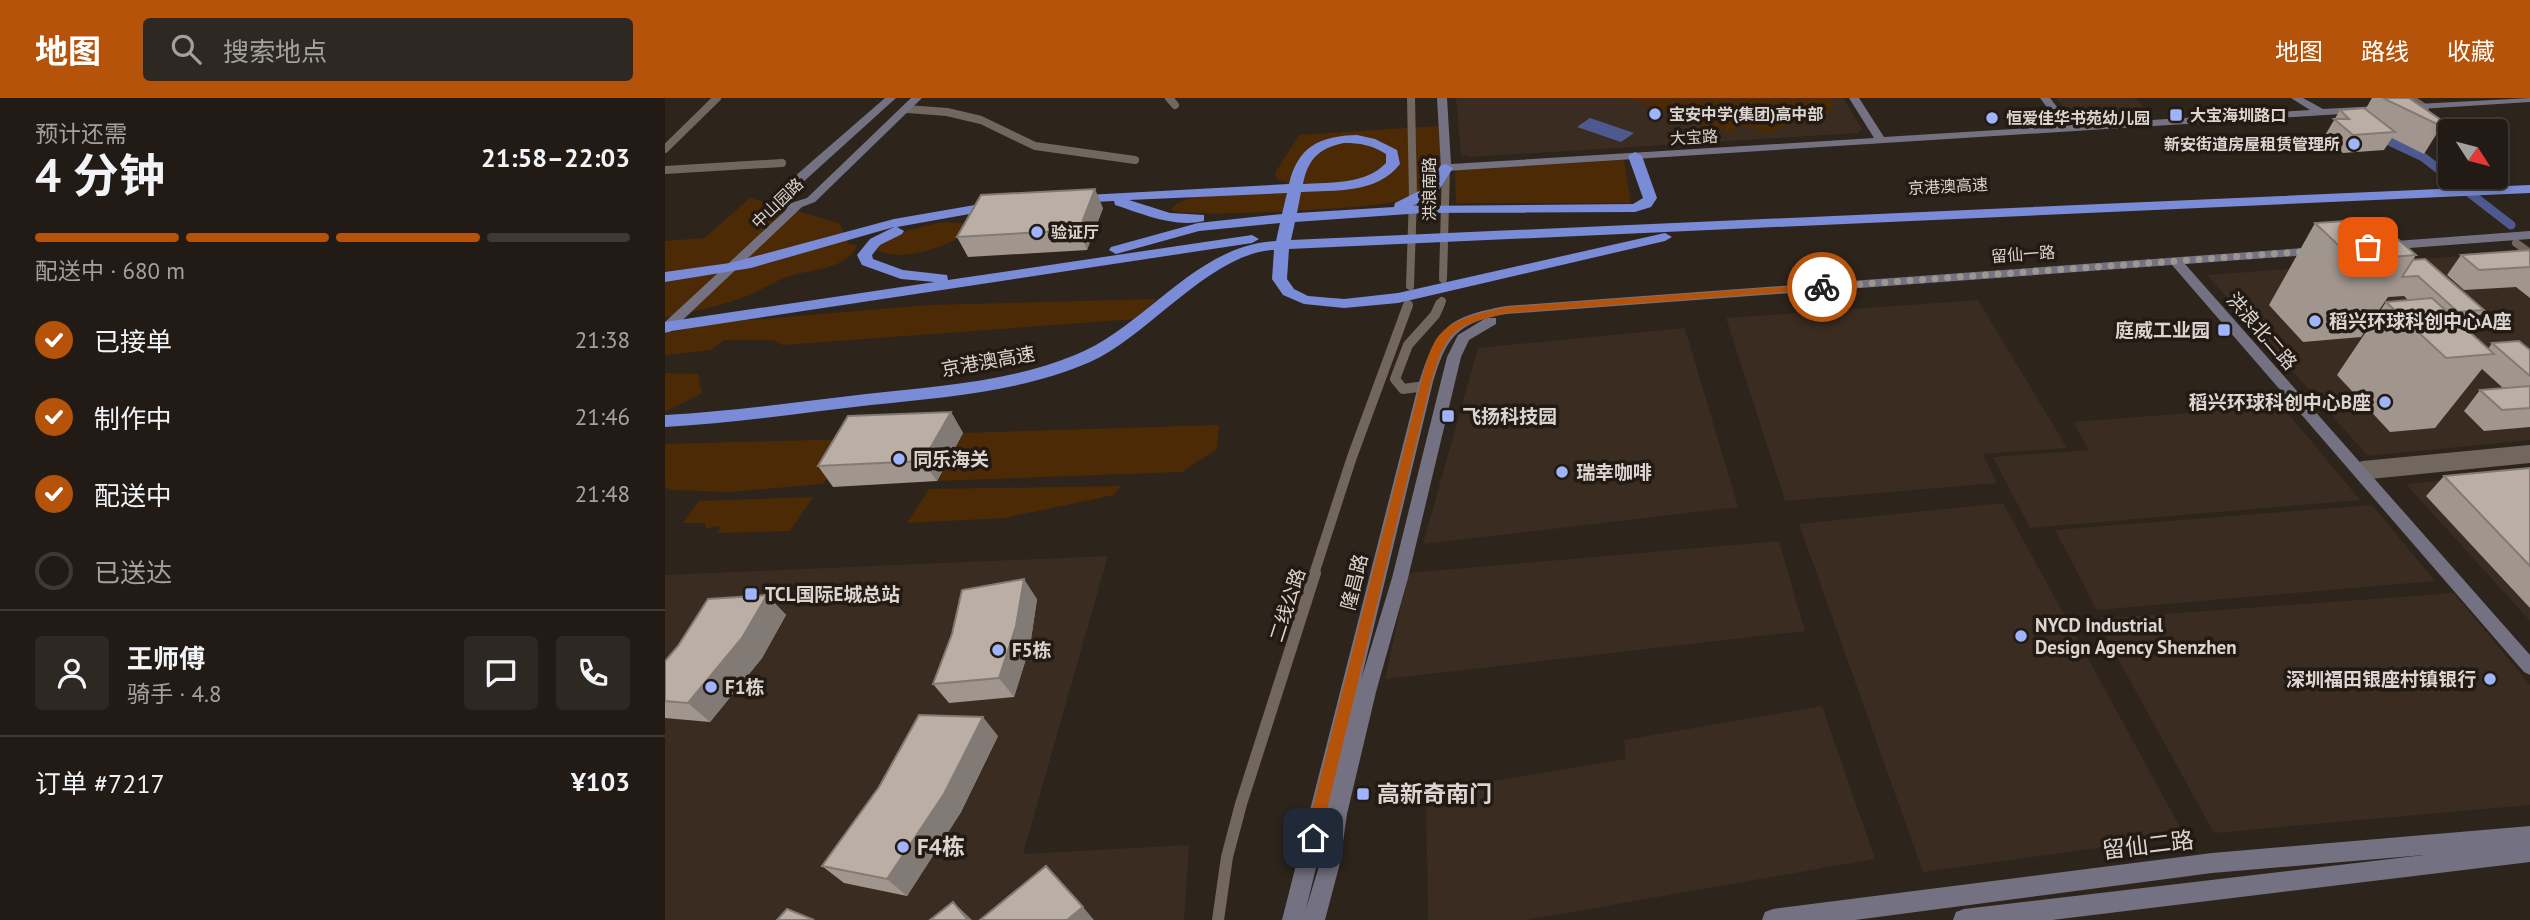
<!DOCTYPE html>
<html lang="zh">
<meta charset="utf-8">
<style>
body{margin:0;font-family:"PT Sans","Noto Sans SC",sans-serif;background:#2e2822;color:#f1f3f6;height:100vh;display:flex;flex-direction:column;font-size:26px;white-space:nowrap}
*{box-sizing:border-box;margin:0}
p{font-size:23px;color:#a2a1a0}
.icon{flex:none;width:38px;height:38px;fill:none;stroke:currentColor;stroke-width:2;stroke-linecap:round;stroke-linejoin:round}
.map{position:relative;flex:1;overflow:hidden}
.panel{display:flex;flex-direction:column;background:#221b15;width:665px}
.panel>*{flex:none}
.needle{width:46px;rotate:126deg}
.fabs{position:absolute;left:1773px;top:21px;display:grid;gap:14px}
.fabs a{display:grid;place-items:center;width:70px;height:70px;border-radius:7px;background:#221b15;box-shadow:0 4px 10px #0003,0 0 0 2px #3f3934;font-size:35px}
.pin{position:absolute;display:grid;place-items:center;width:60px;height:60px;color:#fff;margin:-30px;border-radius:14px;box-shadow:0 4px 10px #0006}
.courier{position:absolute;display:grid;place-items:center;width:70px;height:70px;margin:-35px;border:5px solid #b45309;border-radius:50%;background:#fff;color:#222;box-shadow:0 2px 9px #0007}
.head em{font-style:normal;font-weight:700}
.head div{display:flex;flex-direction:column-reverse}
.head{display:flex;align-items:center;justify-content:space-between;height:119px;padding:0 35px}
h1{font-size:46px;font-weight:700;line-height:52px}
.bar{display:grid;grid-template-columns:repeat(4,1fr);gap:10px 7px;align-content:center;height:84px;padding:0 35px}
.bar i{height:9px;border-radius:5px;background:#3f3934}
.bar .active{background:#b45309}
.bar p{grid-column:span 4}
.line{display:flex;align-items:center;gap:18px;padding:0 35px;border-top:2px solid #3f3934}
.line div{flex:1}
.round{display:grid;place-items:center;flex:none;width:74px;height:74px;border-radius:7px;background:#2e2822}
ol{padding:0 35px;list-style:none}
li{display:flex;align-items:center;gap:21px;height:77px}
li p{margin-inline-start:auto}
li .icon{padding:7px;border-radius:50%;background:#b45309;color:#fff;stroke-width:4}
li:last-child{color:#a2a1a0}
li i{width:38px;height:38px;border:4px solid #3f3934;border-radius:50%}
header{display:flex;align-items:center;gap:42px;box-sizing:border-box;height:98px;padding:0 35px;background:#b45309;color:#fff}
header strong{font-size:33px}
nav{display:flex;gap:38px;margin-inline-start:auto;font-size:24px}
.search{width:490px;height:63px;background:#2e2822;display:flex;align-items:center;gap:18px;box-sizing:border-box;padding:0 24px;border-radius:7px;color:#a2a1a0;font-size:26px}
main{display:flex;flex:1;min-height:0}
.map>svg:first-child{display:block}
</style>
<header>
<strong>地图</strong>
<div class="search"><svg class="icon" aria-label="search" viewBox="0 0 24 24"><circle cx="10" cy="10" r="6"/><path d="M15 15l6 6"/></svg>搜索地点</div>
<nav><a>地图</a><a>路线</a><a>收藏</a></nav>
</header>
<main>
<section class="panel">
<div class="head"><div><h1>4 分钟</h1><p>预计还需</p></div><em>21:58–22:03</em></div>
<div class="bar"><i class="active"></i><i class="active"></i><i class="active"></i><i></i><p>配送中 · 680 m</p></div>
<ol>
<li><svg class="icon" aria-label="check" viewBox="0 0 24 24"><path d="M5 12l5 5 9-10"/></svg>已接单<p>21:38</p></li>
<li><svg class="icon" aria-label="check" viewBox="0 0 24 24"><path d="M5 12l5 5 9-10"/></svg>制作中<p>21:46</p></li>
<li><svg class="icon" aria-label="check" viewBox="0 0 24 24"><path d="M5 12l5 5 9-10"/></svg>配送中<p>21:48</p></li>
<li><i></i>已送达</li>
</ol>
<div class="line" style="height:126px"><a class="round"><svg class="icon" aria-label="person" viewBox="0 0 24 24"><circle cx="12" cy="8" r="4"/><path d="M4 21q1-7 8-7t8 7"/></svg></a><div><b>王师傅</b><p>骑手 · 4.8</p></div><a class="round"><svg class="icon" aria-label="chat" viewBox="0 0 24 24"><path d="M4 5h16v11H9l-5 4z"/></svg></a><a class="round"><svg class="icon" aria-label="phone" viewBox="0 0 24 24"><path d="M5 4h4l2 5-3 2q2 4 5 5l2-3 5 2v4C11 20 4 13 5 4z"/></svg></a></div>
<div class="line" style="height:91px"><div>订单 #7217</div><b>¥103</b></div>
</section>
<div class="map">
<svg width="1865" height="822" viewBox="0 0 1865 822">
<rect width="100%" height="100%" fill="#2d241c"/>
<!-- built -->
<path fill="#3a2c21" d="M 791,0 L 1178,0 L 1197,31 L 1193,35 L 805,59 L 796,57 Z
M 1391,0 L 1470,0 L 1490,20 L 1418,25 L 1409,22 Z
M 1838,155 L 1865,162 L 1865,342 L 1703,358 L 1542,177 Z
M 1313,202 L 1402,350 L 1318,356 L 1332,385 L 1120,403 L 1061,220 Z
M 1020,230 L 1073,409 L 758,446 L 813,250 Z
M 1617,308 L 1695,402 L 1365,430 L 1328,359 L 1424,352 L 1408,324 Z
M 1865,374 L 1865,523 L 1741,386 Z
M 1338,405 L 1520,738 L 1258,774 L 1134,426 Z
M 1707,407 L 1770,483 L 1432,512 L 1390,432 Z
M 1114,443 L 1140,533 L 720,581 L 743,475 Z
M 443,458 L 358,756 L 524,747 L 519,822 L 0,822 L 0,477 Z
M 1789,495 L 1865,587 L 1865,707 L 1549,735 L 1431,521 Z
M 1157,608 L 1210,761 L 861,822 L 763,822 L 761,694 L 961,661 L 959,642 Z"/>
<!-- green -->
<path fill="#4d2a06" d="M 961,0 L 1164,0 L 1168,9 C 1151,33 1125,19 1105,36 L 1076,27 L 1067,34 L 1058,31 L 1050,37 L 1032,31 L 1038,25 Z
M 773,28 C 775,48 783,75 765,89 C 757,95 741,102 731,104 C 703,110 524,121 506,112 C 517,92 596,93 620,92 L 622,84 L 612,81 L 610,75 L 634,37 Z
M 959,62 L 966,105 L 791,105 L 790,72 Z
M 85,100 L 174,125 L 184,146 L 192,147 C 182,172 146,171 125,178 C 111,182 98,191 85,197 C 58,208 28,213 0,220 L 0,143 L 39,140 Z
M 279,124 L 302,126 L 303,135 C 279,149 238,165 212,152 L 212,148 C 233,133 254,129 279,124 Z
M 492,201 L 471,221 L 117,247 L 108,242 L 59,242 L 46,252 L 0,257 L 0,236 L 38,226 L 264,207 Z
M 0,275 L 33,276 L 37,295 L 0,314 Z
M 554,327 L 552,351 L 517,374 L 272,383 L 298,335 Z
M 187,341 L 158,386 L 65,394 L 7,392 L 0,389 L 0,346 Z
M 456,388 L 449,397 L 339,420 L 242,425 L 264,391 Z
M 148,399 L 125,433 L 52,435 L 56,428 L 41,430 L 40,425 L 18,425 L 34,403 Z"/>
<!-- water -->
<path fill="#4e5a8f" d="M 925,20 L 969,35 L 956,44 L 912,29 Z"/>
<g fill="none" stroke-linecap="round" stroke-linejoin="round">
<!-- canal -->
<path stroke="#4e5a8f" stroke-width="9" d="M 1709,36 L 1758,59 L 1846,127"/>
<!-- street-far2 -->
<path stroke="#72675e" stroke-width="8" d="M 504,0 L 510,7
M 1745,0 L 1760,10
M 242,11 L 282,14 L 316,22 L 370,48 L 470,62
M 0,51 L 52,0
M 0,72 L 117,65
M 1851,145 L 1865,155
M 778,181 L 781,70
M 745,188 L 748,99 L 746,0
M 774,208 L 777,203"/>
<!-- street-far1 -->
<path stroke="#72675e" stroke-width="10" d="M 760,288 L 738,291 L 730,281 L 743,247 L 770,217 L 775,206
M 1693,373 L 1698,368 L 1865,352
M 1693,373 L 1705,376 L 1865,360
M 649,476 L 687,359 L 743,207"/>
<!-- street -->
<path stroke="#72675e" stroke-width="12" d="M 553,822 L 562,759 L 576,706 L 650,475"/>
<!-- secondary -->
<path fill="#747282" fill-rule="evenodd" d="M 220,0 L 231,0 L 116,104 L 126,105 L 142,100 L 246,0 L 257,0 L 150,104 L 137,109 L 5,234 L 0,235 L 0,224 L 121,112 L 106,109 L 106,99 Z
M 772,0 L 782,0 L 786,66 L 1209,40 L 1184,0 L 1194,0 L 1219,39 L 1396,28 L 1375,0 L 1385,0 L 1406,27 L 1645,12 L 1626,0 L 1638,0 L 1658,11 L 1865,0 L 1865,4 L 781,73 L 776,70 Z
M 1865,133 L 1865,141 L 1717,152 L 1711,148 L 1717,144 Z
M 1653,149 L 1657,150 L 1657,156 L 1520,166 L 1865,557 L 1865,577 L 1859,574 L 1507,167 L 841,216 C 790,225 781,240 767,288 L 696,582 L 727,480 L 782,259 L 793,237 L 821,220 L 831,220 L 831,226 L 804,242 L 796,259 L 743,480 L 711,594 L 682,716 L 675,765 L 660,822 L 617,822 L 753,288 C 771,230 781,219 841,208 ZM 658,741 L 655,765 L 641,811 Z
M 1865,728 L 1865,764 L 1387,822 L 1288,822 L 1291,814 L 1299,811 L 1759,757 L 1547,775 L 1190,822 L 1097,822 L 1100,814 L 1108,811 L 1547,755 Z"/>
<!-- highway -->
<path fill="#7a8cd7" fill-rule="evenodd" d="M 692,37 L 710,41 L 732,52 L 735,66 C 712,96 670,92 636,94 L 632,115 L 729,109 L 730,105 L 762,89 L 776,67 L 781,66 L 788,70 L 772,95 L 747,108 L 968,106 L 978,100 L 963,58 L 970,54 L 977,58 L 992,100 L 986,109 L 970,114 L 758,115 L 630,124 L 626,142 L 1865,87 L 1865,95 L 624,151 L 622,181 L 629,191 L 643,198 L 679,201 L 733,195 L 1000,135 L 1007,139 L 1000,143 L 733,205 L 679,210 L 639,206 L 618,197 L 607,181 L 609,152 C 545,155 484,238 425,264 C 356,294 279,299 206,307 C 137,315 69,325 0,329 L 0,317 C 67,313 134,304 201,296 C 272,288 344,284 410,257 C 481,229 530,147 611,143 L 615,125 L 534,133 L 451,156 L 444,152 L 446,149 L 533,125 L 617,116 L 622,95 L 464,102 L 505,115 L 539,117 L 539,123 C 509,130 478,116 450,107 L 449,103 L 408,105 L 401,101 L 403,98 L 624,86 C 633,48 655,38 692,37 ZM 679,45 C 695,45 707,47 721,56 L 721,65 C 700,87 666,84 638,86 C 643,61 654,50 679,45 Z
M 333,103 L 338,104 L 338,110 L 232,129 L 239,133 L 237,136 L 215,147 L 207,157 L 208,161 L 238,172 L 282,177 L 283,182 L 587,137 L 594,141 L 587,145 L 0,234 L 0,224 L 270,184 L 236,181 L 197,167 L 192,157 L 205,141 L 229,129 L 86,170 L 0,184 L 0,174 L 65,165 L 229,121 Z"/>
</g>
<!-- wall -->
<path fill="#a0968e" d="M 1707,0 L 1744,0 L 1779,24 L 1759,56 L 1727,40 L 1719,52 L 1678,55 L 1659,39 L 1675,12 L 1700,12 Z
M 438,110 L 422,152 L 303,159 L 292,139 Z
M 1650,125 L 1751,157 L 1748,162 L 1819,212 L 1803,233 L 1823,251 L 1827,245 L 1865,252 L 1865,329 L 1819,333 L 1799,313 L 1815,292 L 1838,290 L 1817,271 L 1770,330 L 1725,334 L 1672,277 L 1721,204 L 1743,202 L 1739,198 L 1723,199 L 1696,239 L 1638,244 L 1604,207 Z
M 1865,152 L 1865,200 L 1851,189 L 1799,192 L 1782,177 L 1796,157 Z
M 286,314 L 298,335 L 272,383 L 168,389 L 153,368 Z
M 1865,370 L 1865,510 L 1761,398 L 1779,378 Z
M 102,497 L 121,517 L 97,560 L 45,624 L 0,620 L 0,563 Z
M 372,501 L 365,548 L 349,599 L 284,605 L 268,586 Z
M 333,638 L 296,714 L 242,798 L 179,785 L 157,768 Z"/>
<!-- shaded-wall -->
<path fill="#827a74" d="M 430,91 L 438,110 L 422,152 L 414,132 Z
M 286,314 L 298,335 L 272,383 L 258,363 Z
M 359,481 L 372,501 L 365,548 L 349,599 L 334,580 Z
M 102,497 L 121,517 L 97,560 L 45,624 L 23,605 Z
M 318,619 L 333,638 L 296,714 L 242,798 L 222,781 Z
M 288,804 L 307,822 L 303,822 Z
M 418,809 L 429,822 L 402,822 Z"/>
<!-- building -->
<path fill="#baaea5" stroke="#827a74" stroke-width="2" d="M 1718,0 L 1744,0 L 1779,24 L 1776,28 Z
M 1699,10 L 1730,34 L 1688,37 L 1669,21 L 1684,21 L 1675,12 Z
M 430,91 L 414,132 L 292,139 L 316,97 Z
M 1710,121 L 1751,157 L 1689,162 L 1650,125 Z
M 1865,152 L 1865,169 L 1814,172 L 1796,157 Z
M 1760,161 L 1819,212 L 1793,214 L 1753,178 L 1737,179 L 1748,162 Z
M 1767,200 L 1829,256 L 1781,260 L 1721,204 Z
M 1854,243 L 1865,252 L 1865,278 L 1827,245 Z
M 1865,288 L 1865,310 L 1837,312 L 1815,292 Z
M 286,314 L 258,363 L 153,368 L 183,318 Z
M 1865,370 L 1865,468 L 1779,378 Z
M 359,481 L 351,528 L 334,580 L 268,586 L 287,536 L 297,492 Z
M 102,497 L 77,540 L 23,605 L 0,603 L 0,563 L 13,548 L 43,501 Z
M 254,617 L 318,619 L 279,696 L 222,781 L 157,768 L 214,689 Z
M 381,768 L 418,809 L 402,822 L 315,822 Z
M 288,804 L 303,822 L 265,822 Z
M 122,811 L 149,822 L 112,822 Z"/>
<!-- route -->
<path fill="#b45309" d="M 1157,186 L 1162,189 L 1160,191 L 841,215 C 784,229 782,233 765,288 L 655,740 L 653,745 L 642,745 L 640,740 L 755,288 C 759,274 762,258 769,245 C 782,220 817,215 841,209 Z"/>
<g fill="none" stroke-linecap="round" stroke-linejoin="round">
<!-- done -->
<path stroke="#9e9691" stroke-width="7" stroke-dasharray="0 12.6" d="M 1157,189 L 1703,149"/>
</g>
<!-- markers -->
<g fill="#a0b3fd" stroke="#231b13" stroke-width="2.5">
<circle cx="990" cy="16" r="7"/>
<rect x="1504" y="10" width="14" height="14" rx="3.5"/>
<circle cx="1327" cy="20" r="7"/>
<circle cx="1689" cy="46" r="7"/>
<circle cx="372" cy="134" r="7"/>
<circle cx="1650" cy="223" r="7"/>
<rect x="1552" y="225" width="14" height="14" rx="3.5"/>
<circle cx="1720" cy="304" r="7"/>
<rect x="776" y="311" width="14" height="14" rx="3.5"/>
<circle cx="234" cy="361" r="7"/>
<circle cx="897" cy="374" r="7"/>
<rect x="79" y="489" width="14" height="14" rx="3.5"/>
<circle cx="1356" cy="538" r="7"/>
<circle cx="333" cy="552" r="7"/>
<circle cx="1825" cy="581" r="7"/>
<circle cx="46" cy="589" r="7"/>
<rect x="691" y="689" width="14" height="14" rx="3.5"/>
<circle cx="238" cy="749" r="7"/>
</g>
<g text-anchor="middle" stroke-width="7" stroke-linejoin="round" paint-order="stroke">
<!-- far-poi labels -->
<g font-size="16" font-weight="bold" fill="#dbd4d0" stroke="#231b13" text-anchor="start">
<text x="1004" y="22">宝安中学(集团)高中部</text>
<text x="1525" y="23">大宝海圳路口</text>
<text x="1341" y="26">恒爱佳华书苑幼儿园</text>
<text x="1675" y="52" text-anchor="end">新安街道房屋租赁管理所</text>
<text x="386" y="140">验证厅</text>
</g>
<!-- far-street labels -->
<g font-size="16" fill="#dbd4d0" stroke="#231b13">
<text transform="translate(1029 39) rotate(-3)" y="6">大宝路</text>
<text transform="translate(1283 88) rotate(-3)" y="6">京港澳高速</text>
<text transform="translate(764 91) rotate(-90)" y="6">洪浪南路</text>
<text transform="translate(112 105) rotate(-44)" y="6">中山园路</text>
<text transform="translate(1358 156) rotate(-4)" y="6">留仙一路</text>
</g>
<!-- poi labels -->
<g font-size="19" font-weight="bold" fill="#dbd4d0" stroke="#231b13" text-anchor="start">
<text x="1664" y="230">稻兴环球科创中心A座</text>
<text x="1545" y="239" text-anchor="end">庭威工业园</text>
<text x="1706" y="311" text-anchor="end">稻兴环球科创中心B座</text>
<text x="797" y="325">飞扬科技园</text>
<text x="248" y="368">同乐海关</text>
<text x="911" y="381">瑞幸咖啡</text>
<text x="100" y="503">TCL国际E城总站</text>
<text x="1370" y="534">NYCD Industrial<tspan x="1370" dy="22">Design Agency Shenzhen</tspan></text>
<text x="347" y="559">F5栋</text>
<text x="1811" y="588" text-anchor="end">深圳福田银座村镇银行</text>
<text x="60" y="596">F1栋</text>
</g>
<!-- street labels -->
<g font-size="19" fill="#dbd4d0" stroke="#231b13">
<text transform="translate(1597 233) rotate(49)" y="7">洪浪北二路</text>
<text transform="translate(323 263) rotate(-10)" y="7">京港澳高速</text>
<text transform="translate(689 484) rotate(-76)" y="7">隆昌路</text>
<text transform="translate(622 507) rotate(-72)" y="7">二线公路</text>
</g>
<!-- near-poi labels -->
<g font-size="23" font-weight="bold" fill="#dbd4d0" stroke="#231b13" text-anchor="start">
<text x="712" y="704">高新奇南门</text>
<text x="252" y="757">F4栋</text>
</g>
<!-- near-street labels -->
<g font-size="23" fill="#dbd4d0" stroke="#231b13">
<text transform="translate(1483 747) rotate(-7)" y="8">留仙二路</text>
</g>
</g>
</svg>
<div class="fabs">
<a><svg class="needle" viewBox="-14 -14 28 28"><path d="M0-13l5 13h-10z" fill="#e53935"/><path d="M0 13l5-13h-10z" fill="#a2a1a0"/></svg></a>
</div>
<div class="pin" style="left:1703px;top:149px;background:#ea580c"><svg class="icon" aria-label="bag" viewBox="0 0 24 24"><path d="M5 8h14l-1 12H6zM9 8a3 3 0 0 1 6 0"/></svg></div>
<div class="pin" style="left:648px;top:740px;background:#1f2937"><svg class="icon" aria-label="home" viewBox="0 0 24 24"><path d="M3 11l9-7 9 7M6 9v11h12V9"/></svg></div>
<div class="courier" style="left:1157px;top:189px"><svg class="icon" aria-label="bike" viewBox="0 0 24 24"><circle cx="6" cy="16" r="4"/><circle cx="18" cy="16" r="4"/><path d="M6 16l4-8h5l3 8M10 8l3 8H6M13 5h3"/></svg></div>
</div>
</main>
